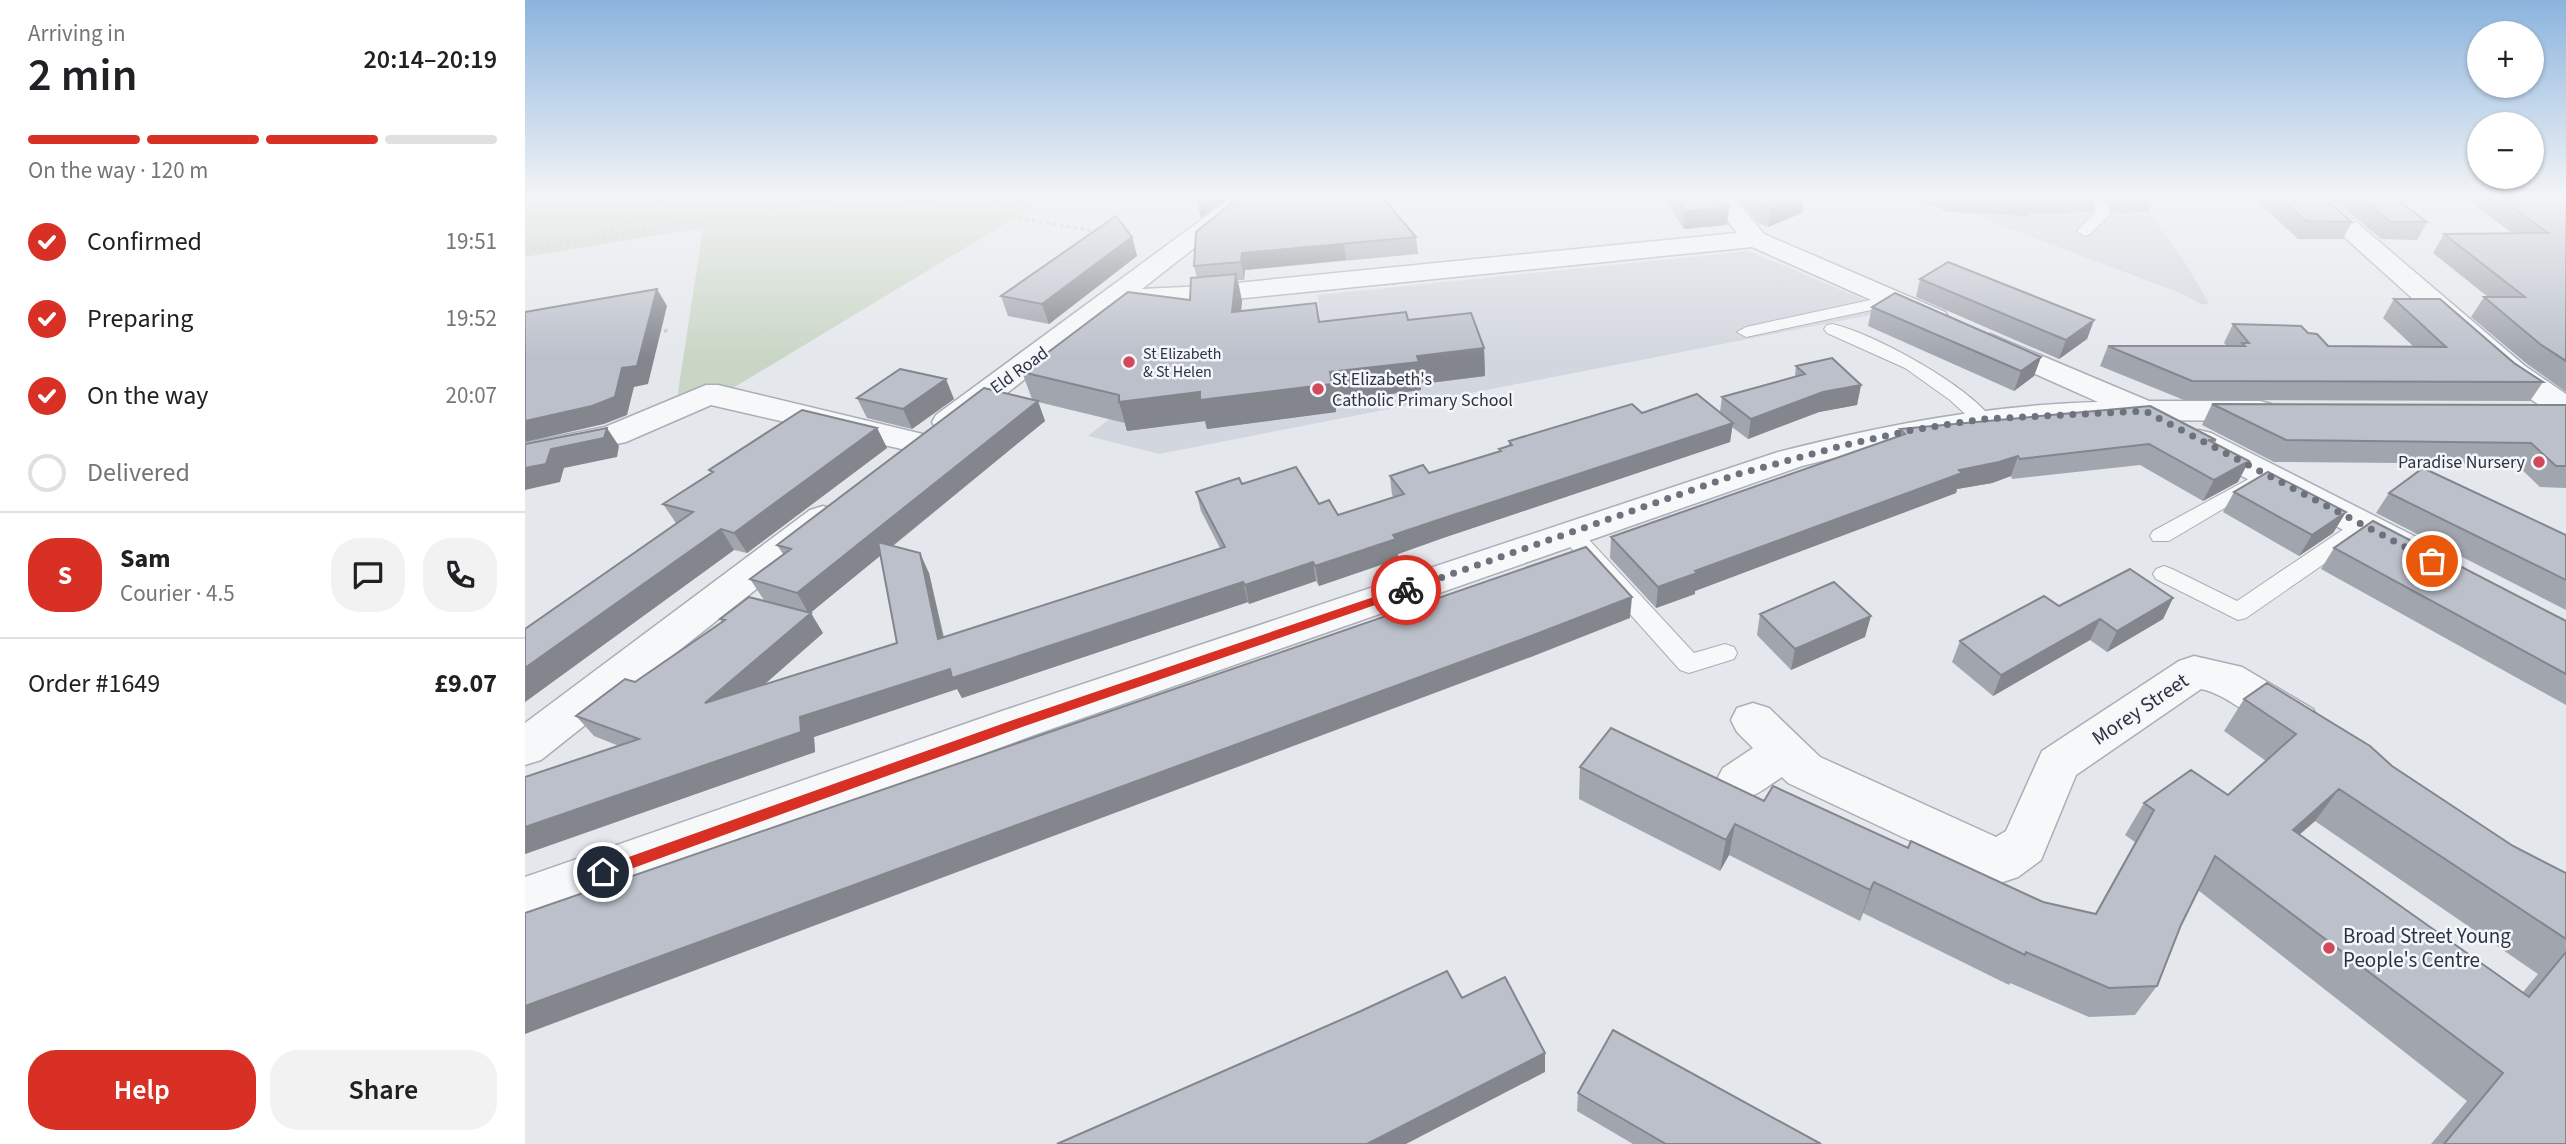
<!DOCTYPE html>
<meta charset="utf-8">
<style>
body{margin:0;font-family:"Source Sans 3",sans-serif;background:#f2f2f2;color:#202124;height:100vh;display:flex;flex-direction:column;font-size:26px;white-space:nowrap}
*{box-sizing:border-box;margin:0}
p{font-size:23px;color:#757577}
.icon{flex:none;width:38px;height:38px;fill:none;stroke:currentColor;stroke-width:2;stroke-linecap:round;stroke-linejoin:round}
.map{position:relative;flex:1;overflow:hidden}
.drawer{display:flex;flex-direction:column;background:#fff;width:525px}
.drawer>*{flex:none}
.controls{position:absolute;left:1942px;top:21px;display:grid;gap:14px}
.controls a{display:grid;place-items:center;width:77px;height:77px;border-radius:50%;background:#fff;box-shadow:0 2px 5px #0004;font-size:35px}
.pin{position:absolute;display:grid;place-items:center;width:60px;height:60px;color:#fff;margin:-30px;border:4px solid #fff;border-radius:50%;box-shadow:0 2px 7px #0007}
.courier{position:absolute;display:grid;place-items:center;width:70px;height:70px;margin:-35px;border:5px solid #d93025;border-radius:50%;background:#fff;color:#222;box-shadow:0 2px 9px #0007}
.head em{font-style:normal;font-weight:600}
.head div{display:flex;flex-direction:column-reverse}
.head{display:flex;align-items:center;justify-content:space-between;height:119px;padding:0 28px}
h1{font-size:46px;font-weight:600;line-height:52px}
.bar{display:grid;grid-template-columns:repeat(4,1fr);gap:10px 7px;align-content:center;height:84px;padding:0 28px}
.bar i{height:9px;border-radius:5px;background:#e0e0e0}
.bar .current{background:#d93025}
.bar p{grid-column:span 4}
.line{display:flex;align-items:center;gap:18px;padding:0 28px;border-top:2px solid #e0e0e0}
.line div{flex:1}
.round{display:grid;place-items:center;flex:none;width:74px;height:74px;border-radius:28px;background:#f2f2f2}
ol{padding:0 28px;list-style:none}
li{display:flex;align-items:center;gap:21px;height:77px}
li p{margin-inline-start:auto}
li .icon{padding:7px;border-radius:50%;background:#d93025;color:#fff;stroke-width:4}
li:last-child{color:#757577}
li i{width:38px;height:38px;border:4px solid #e0e0e0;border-radius:50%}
.primary-button{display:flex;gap:14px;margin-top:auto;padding:14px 28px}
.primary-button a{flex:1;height:80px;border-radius:28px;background:#d93025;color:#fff;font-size:28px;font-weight:600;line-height:80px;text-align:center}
.primary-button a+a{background:#f2f2f2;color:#202124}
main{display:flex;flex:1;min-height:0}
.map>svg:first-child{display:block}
</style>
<main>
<section class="drawer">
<div class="head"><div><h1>2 min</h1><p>Arriving in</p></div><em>20:14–20:19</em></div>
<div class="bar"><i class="current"></i><i class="current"></i><i class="current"></i><i></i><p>On the way · 120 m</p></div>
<ol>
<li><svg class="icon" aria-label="check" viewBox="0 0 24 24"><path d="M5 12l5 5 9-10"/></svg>Confirmed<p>19:51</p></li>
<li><svg class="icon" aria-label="check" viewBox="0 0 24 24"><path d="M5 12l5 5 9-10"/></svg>Preparing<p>19:52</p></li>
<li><svg class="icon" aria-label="check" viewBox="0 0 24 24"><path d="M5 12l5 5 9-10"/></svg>On the way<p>20:07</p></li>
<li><i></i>Delivered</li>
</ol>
<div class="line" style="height:126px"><b class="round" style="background:#d93025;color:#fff">S</b><div><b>Sam</b><p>Courier · 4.5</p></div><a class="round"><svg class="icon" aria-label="chat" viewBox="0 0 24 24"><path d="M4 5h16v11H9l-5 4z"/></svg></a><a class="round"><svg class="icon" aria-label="phone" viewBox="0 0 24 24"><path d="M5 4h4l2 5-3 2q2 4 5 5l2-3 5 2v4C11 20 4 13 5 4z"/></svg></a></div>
<div class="line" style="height:91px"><div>Order #1649</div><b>£9.07</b></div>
<div class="primary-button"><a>Help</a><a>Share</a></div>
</section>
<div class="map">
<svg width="2041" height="1144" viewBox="0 0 2041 1144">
<rect width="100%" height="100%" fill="#e4e7ec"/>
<!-- built -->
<path fill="#d2d6de" d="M 1444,198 L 1613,198 L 1659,261 L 1684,303 L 1678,305 L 1653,292 L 1456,218 Z
M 1224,251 L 1366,311 L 634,454 L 563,436 L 680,342 L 795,325 L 793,295 Z"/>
<!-- green -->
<path fill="#c9d6c5" d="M 0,198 L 523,198 L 208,388 L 188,384 L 152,399 L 178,228 L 0,257 Z"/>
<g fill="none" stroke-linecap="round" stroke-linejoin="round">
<!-- lane casing -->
<g stroke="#a9aeb7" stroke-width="2">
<path id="lane" d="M 1562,198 L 1576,198 L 1586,213 L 1565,234 L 1560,236 L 1552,231 L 1571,212 Z
M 1368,295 L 1376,300 L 1374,304 L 1221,337 L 1212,332 L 1221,327 Z
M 1308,324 C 1351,335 1441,384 1468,420 L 1458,426 L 1451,424 L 1425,400 L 1380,368 L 1302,333 L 1299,329 L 1302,325 Z
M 1733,474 L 1740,476 L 1743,480 L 1740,484 L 1644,541 L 1628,541 L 1625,536 L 1628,531 Z
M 1840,518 L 1848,520 L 1851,525 L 1848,530 L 1721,618 L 1713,620 L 1631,579 L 1628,574 L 1631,569 L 1639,566 L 1647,569 L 1712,601 L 1832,520 Z
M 1046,527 L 1054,529 L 1169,653 L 1200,644 L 1209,647 L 1212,653 L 1209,659 L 1164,673 L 1155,670 L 1038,539 L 1035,534 L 1038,529 Z"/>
</g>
<!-- street casing -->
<g stroke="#a9aeb7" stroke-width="3">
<path id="street" d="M 706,198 L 733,198 L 617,289 L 681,286 L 1212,233 L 1185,198 L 1210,198 L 1239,234 L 1420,312 L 1424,318 L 1420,324 L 1410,327 L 1400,324 L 1227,247 L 681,302 L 594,307 L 435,429 L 423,432 L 411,429 L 407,422 L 411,415 Z
M 1776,198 L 1803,198 L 2000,366 L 2041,394 L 2041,419 L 2030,416 L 1978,380 Z
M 1465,334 L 1624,401 L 1735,401 L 1746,404 L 1751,411 L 1746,418 L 1735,421 C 1641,420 1547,418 1454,430 C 1394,437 1335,451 1277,466 L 509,735 L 0,923 L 0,877 L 477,711 L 1253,452 C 1359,425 1463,405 1573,402 L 1454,349 L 1450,343 L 1454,337 Z
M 181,385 L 193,385 L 406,436 L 411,443 L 406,450 L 394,453 L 186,405 L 101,442 L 0,463 L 0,443 L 80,427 Z
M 1674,430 L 1686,433 L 1901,542 L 1907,551 L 1901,560 L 1888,563 L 1875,560 L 1662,447 L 1657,440 L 1662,433 Z
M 298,506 L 311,510 L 316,518 L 311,526 L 16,760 L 0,765 L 0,723 L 285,510 Z
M 1669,656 L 1717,667 L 1788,709 L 1794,721 L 1788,733 C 1783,734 1776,738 1771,738 C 1746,737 1708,695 1676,689 L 1551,775 L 1516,860 L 1493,877 L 1475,883 L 1263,783 L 1257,777 C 1234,792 1225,804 1198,794 L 1191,781 L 1198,768 L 1228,748 L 1212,732 L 1206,720 L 1212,708 L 1228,703 L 1244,708 L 1295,757 L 1471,837 L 1481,831 L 1517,751 L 1654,661 Z"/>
</g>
<!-- path -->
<path stroke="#c2c5cb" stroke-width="3.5" stroke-dasharray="3.5 3.5" stroke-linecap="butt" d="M 376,198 L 574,232
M 451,211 L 474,198
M 72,236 L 117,217 L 136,198
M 0,250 L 312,198
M 132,332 L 145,330"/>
<!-- lane -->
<use href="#lane" fill="#f7f8fa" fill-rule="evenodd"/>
<!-- street -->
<use href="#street" fill="#f7f8fa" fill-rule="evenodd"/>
</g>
<!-- wall -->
<path fill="#a1a5ae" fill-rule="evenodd" d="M 1139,198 L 1197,198 L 1204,207 L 1202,225 L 1159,229 Z
M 1213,198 L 1279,198 L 1277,213 L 1243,227 L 1233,223 Z
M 1387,198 L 1572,198 L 1568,212 L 1504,214 L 1503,216 L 1424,212 Z
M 1579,198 L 1628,198 L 1623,212 L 1589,213 Z
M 1729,198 L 1799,198 L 1827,222 L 1818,239 L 1773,239 Z
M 1807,198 L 1870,198 L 1902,222 L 1892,240 L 1856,239 Z
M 1940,198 L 2037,198 L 2041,201 L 2041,392 L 2002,364 L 1946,317 L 1959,297 L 1963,297 L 1908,253 L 1919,234 L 1987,233 Z
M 671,232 L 891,237 L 893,254 L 720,270 L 719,280 L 713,280 L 717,301 L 716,312 L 794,322 L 883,320 L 959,348 L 960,376 L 896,384 L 896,390 L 810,401 L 811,412 L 682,429 L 680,421 L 602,431 L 600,423 L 513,402 L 520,421 L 368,546 L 404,573 L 419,637 L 695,548 L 676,511 L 671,492 L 717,484 L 794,504 L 813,515 L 869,497 L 867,495 L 865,476 L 904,473 L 974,452 L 974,449 L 984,446 L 984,441 L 1117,413 L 1195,412 L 1197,397 L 1270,377 L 1271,366 L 1336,385 L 1332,405 L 1294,412 L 1223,439 L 1207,427 L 1205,442 L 918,538 L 873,554 L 873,559 L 794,586 L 791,581 L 724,604 L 723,602 L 437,698 L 432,689 L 289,737 L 290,752 L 0,854 L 0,777 L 94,746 L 69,736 L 51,716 L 110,682 L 197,622 L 195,619 L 256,605 L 239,600 L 225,579 L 258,554 L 252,545 L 507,399 L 497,372 L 665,300 L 672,278 L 669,266 ZM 356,555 L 372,643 L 239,685 L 298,633 L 285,613 Z
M 607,237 L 612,256 L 524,324 L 483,316 L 476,296 Z
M 1395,279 L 1569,320 L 1562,339 L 1534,359 L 1391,297 Z
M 1869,299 L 1989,363 L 2018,382 L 2005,401 L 1659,400 L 1575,366 L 1583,346 L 1702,346 L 1699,343 L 1708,324 L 1783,333 L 1803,346 L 1889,347 L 1858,318 Z
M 1347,307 L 1516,357 L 1509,376 L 1489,391 L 1343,326 Z
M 332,398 L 429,399 L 387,429 L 342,418 Z
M 1687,404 L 2041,405 L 2041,488 L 2015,487 L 1991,464 L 1749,462 L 1677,425 Z
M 352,428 L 362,448 L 222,553 L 209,550 L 0,702 L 0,629 L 151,523 L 138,504 L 186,473 L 184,470 Z
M 1375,429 L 1691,440 L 1690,444 L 1713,482 L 1678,501 L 1615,465 L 1487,479 L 1486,476 L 1467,483 L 1432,489 L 1431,493 L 1170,591 L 1170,594 L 1131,608 L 1085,558 L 1086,537 L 1373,437 Z
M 1709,492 L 1821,512 L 1808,533 L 1774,556 L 1698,512 Z
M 1864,493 L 2041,535 L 2041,610 L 1851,513 Z
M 1809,548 L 2041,621 L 2041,705 L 1796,569 Z
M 1648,598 L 1638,619 L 1582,652 L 1565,640 L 1468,696 L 1427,662 L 1435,641 L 1534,606 Z
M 1235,614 L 1340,637 L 1266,670 L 1232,635 Z
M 1719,699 L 1867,766 L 1988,846 L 2041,873 L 2041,1144 L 1906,1144 L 1942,1101 L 1673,890 L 1656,925 L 1632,986 L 1610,1015 L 1564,1017 L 1485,983 L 1484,985 L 1338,913 L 1335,921 L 1204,855 L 1195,871 L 1054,799 L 1055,767 L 1239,801 L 1383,848 L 1518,902 L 1570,914 L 1610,842 L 1600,835 L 1619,803 L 1703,795 L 1741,761 L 1699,731 ZM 1790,821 L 2013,974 L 1998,992 L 1774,835 Z
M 1053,1093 L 1296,1144 L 1108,1144 L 1052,1111 Z"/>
<!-- shaded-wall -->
<path fill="#83868d" d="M 677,198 L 703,198 L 676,218 L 672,201 Z
M 1273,198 L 1279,198 L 1277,213 L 1243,227 L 1245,209 Z
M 1204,207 L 1202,225 L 1159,229 L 1160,211 Z
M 607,237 L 612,256 L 524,324 L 517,304 Z
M 819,243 L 821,260 L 720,270 L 719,280 L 716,262 L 717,253 Z
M 711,274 L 717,301 L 713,340 L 707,312 Z
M 132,289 L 142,306 L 123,384 L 109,387 L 102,415 L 79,424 L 0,442 L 0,421 Z
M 1569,320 L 1562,339 L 1534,359 L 1541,340 Z
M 959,348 L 960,376 L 896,384 L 896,390 L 810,401 L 811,412 L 682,429 L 680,421 L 602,431 L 594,402 L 805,372 L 892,356 Z
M 1516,357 L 1509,376 L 1489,391 L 1496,371 Z
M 421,379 L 429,399 L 387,429 L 378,409 Z
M 1336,385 L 1332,405 L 1294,412 L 1223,439 L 1226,419 L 1298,392 Z
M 513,401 L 520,421 L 284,614 L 272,593 Z
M 1208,423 L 1205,442 L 918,538 L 873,554 L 873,559 L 794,586 L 790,566 L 868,535 Z
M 82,428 L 94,446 L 92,457 L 39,468 L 35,482 L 0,490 L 0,468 L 26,449 Z
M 352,428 L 362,448 L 222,553 L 209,533 Z
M 1493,456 L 1486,476 L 1467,483 L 1432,489 L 1431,493 L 1170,591 L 1170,594 L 1131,608 L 1133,587 L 1170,571 L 1434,470 Z
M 1724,461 L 1713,482 L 1678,501 L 1689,480 Z
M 1821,512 L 1808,533 L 1774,556 L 1787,535 Z
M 196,529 L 209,550 L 0,702 L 0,668 Z
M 395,553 L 404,573 L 423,659 L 413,639 Z
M 788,562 L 791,581 L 724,604 L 720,585 Z
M 718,582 L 723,602 L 437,698 L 432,689 L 289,737 L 290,752 L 0,854 L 0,827 L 275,717 L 425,669 Z
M 1107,597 L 1105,618 L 1006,657 L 0,1034 L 0,1006 Z
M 1648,598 L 1638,619 L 1582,652 L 1592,631 Z
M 286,613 L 298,633 L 195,723 L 180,703 Z
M 1346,616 L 1340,637 L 1266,670 L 1270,649 Z
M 1575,619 L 1565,640 L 1468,696 L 1476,675 Z
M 1814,789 L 1790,821 L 1744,861 L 1768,830 Z
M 1210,824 L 1204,855 L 1195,871 L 1201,840 Z
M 1349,882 L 1338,913 L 1335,921 L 1345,890 Z
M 1020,1053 L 1020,1072 L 881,1144 L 842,1144 Z"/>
<!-- building -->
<path fill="#bbc0ca" stroke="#83868d" stroke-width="2" d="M 713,198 L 858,198 L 891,237 L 717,253 L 716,262 L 669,266 L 671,232 Z
M 1151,198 L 1197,198 L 1204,207 L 1160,211 Z
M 1229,198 L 1273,198 L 1245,209 L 1235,205 Z
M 1755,198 L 1799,198 L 1827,222 L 1781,221 Z
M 1836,198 L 1870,198 L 1902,222 L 1865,222 Z
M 1975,198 L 2037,198 L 2041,201 L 2041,361 L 2015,344 L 1959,297 L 2000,297 L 1919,234 L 2023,233 Z
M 591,216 L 607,237 L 517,304 L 476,296 Z
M 1423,262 L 1569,320 L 1541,340 L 1395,279 Z
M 711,274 L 707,312 L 791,303 L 794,322 L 881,312 L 883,320 L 946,313 L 959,348 L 892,356 L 894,362 L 805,372 L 807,384 L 675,400 L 675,392 L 594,402 L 594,395 L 497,372 L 603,292 L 665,300 L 666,278 Z
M 132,289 L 112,366 L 97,368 L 90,397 L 67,406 L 0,421 L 0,312 Z
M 1370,293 L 1516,357 L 1496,371 L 1347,307 Z
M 1869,299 L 1915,299 L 1989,363 L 2018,382 L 1667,381 L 1583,346 L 1720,346 L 1717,343 L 1724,343 L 1708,324 L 1776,326 L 1783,333 L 1792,334 L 1803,346 L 1921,347 Z
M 1307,358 L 1336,385 L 1298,392 L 1226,419 L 1197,397 L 1280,374 L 1271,366 Z
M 375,369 L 421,379 L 378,409 L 332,398 Z
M 459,388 L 513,401 L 272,593 L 225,579 L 266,549 L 252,545 Z
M 1172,394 L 1208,423 L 916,519 L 868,535 L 871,539 L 790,566 L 788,562 L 720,585 L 718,582 L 427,678 L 425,669 L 275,717 L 276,732 L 0,827 L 0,777 L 114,739 L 51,716 L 100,679 L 110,682 L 200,620 L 195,619 L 224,597 L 286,613 L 180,703 L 372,643 L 353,542 L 395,553 L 413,639 L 700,547 L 671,492 L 714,478 L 717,484 L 771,467 L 794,504 L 804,500 L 813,515 L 879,494 L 865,476 L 898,465 L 904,473 L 976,451 L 974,449 L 987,445 L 984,441 L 1107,404 L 1117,413 Z
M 1687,404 L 2041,405 L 2041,466 L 2031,466 L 2006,443 L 1761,440 Z
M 1625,406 L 1691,440 L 1683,440 L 1724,461 L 1689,480 L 1624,444 L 1495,459 L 1493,456 L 1474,462 L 1434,470 L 1437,473 L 1170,571 L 1172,573 L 1133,587 L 1086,537 L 1380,434 L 1375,429 Z
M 277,410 L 352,428 L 209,533 L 196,529 L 0,668 L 0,629 L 168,512 L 138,504 L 188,472 L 184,470 Z
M 82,428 L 79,438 L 26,449 L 21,464 L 0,468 L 0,444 Z
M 1898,468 L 2041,535 L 2041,580 L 1864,493 Z
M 1743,472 L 1821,512 L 1787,535 L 1709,492 Z
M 1848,521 L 2041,621 L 2041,674 L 1809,548 Z
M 1061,547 L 1107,597 L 1006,636 L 0,1006 L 0,913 Z
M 1605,569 L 1648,598 L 1592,631 L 1575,619 L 1476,675 L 1435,641 L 1519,596 L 1534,606 Z
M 1309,582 L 1346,616 L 1270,649 L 1235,614 Z
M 1742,683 L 1845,746 L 1867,766 L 1988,846 L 2041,873 L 2041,939 L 1814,789 L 1768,830 L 2004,997 L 2041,952 L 2041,1144 L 1919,1144 L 1978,1073 L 1690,856 L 1656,925 L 1632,986 L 1584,988 L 1501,952 L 1500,955 L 1349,882 L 1345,890 L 1210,824 L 1201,840 L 1055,767 L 1086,728 L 1239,801 L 1248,786 L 1383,848 L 1386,841 L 1518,902 L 1571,914 L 1629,810 L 1619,803 L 1666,770 L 1703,795 L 1771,734 L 1719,699 Z
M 922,971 L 937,998 L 980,977 L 1020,1053 L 842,1144 L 532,1144 L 836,1011 Z
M 1088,1030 L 1296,1144 L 1141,1144 L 1053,1093 Z"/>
<!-- sky -->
<linearGradient id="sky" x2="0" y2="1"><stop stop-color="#8bb4dd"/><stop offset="0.55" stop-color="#f3f4f6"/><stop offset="1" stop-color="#f3f4f6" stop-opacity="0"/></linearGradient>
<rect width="2041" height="358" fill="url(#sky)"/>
<!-- route -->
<path fill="#d93025" d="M 881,586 L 886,590 L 885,593 L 497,727 L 78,879 L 71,872 L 73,868 L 488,720 Z"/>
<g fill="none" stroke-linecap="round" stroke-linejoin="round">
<!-- done -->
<path stroke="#6c737f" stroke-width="7" stroke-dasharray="0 12.6" d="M 881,590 L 1210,475 L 1320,445 L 1387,430 L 1458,419 L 1620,411 L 1907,561"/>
</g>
<!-- markers -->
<g fill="#d1495b" stroke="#f4f6f9" stroke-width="2.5">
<circle cx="604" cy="362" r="7"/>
<circle cx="793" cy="389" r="7"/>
<circle cx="2014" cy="462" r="7"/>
<circle cx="1804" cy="948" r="7"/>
</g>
<g text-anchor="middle" stroke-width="5" stroke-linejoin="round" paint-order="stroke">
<!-- far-poi labels -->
<g font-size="16" fill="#2b3445" stroke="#f4f6f9" text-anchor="start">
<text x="618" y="359">St Elizabeth<tspan x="618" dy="18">&amp; St Helen</tspan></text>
</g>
<!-- street labels -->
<g font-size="18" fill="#2b3445" stroke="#f4f6f9">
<text transform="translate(494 370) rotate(-36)" y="6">Eld Road</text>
</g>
<!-- poi labels -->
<g font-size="18" fill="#2b3445" stroke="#f4f6f9" text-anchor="start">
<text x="807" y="385">St Elizabeth's<tspan x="807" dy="21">Catholic Primary School</tspan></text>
<text x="2000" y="468" text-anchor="end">Paradise Nursery</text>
</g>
<!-- near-street labels -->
<g font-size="21" fill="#2b3445" stroke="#f4f6f9">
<text transform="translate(1615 709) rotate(-34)" y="7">Morey Street</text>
</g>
<!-- near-poi labels -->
<g font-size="21" fill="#2b3445" stroke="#f4f6f9" text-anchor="start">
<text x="1818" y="943">Broad Street Young<tspan x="1818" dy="24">People's Centre</tspan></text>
</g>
</g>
</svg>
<div class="controls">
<a>+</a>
<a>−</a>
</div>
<div class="pin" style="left:1907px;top:561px;background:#ea580c"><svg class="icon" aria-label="bag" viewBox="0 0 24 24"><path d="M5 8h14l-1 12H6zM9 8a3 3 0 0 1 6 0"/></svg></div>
<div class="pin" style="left:78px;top:872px;background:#1f2937"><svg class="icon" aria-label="home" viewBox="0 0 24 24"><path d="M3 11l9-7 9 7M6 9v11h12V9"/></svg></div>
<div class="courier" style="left:881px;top:590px"><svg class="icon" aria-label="bike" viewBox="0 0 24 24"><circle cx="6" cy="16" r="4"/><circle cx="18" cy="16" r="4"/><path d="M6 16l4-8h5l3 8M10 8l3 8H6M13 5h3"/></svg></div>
</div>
</main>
